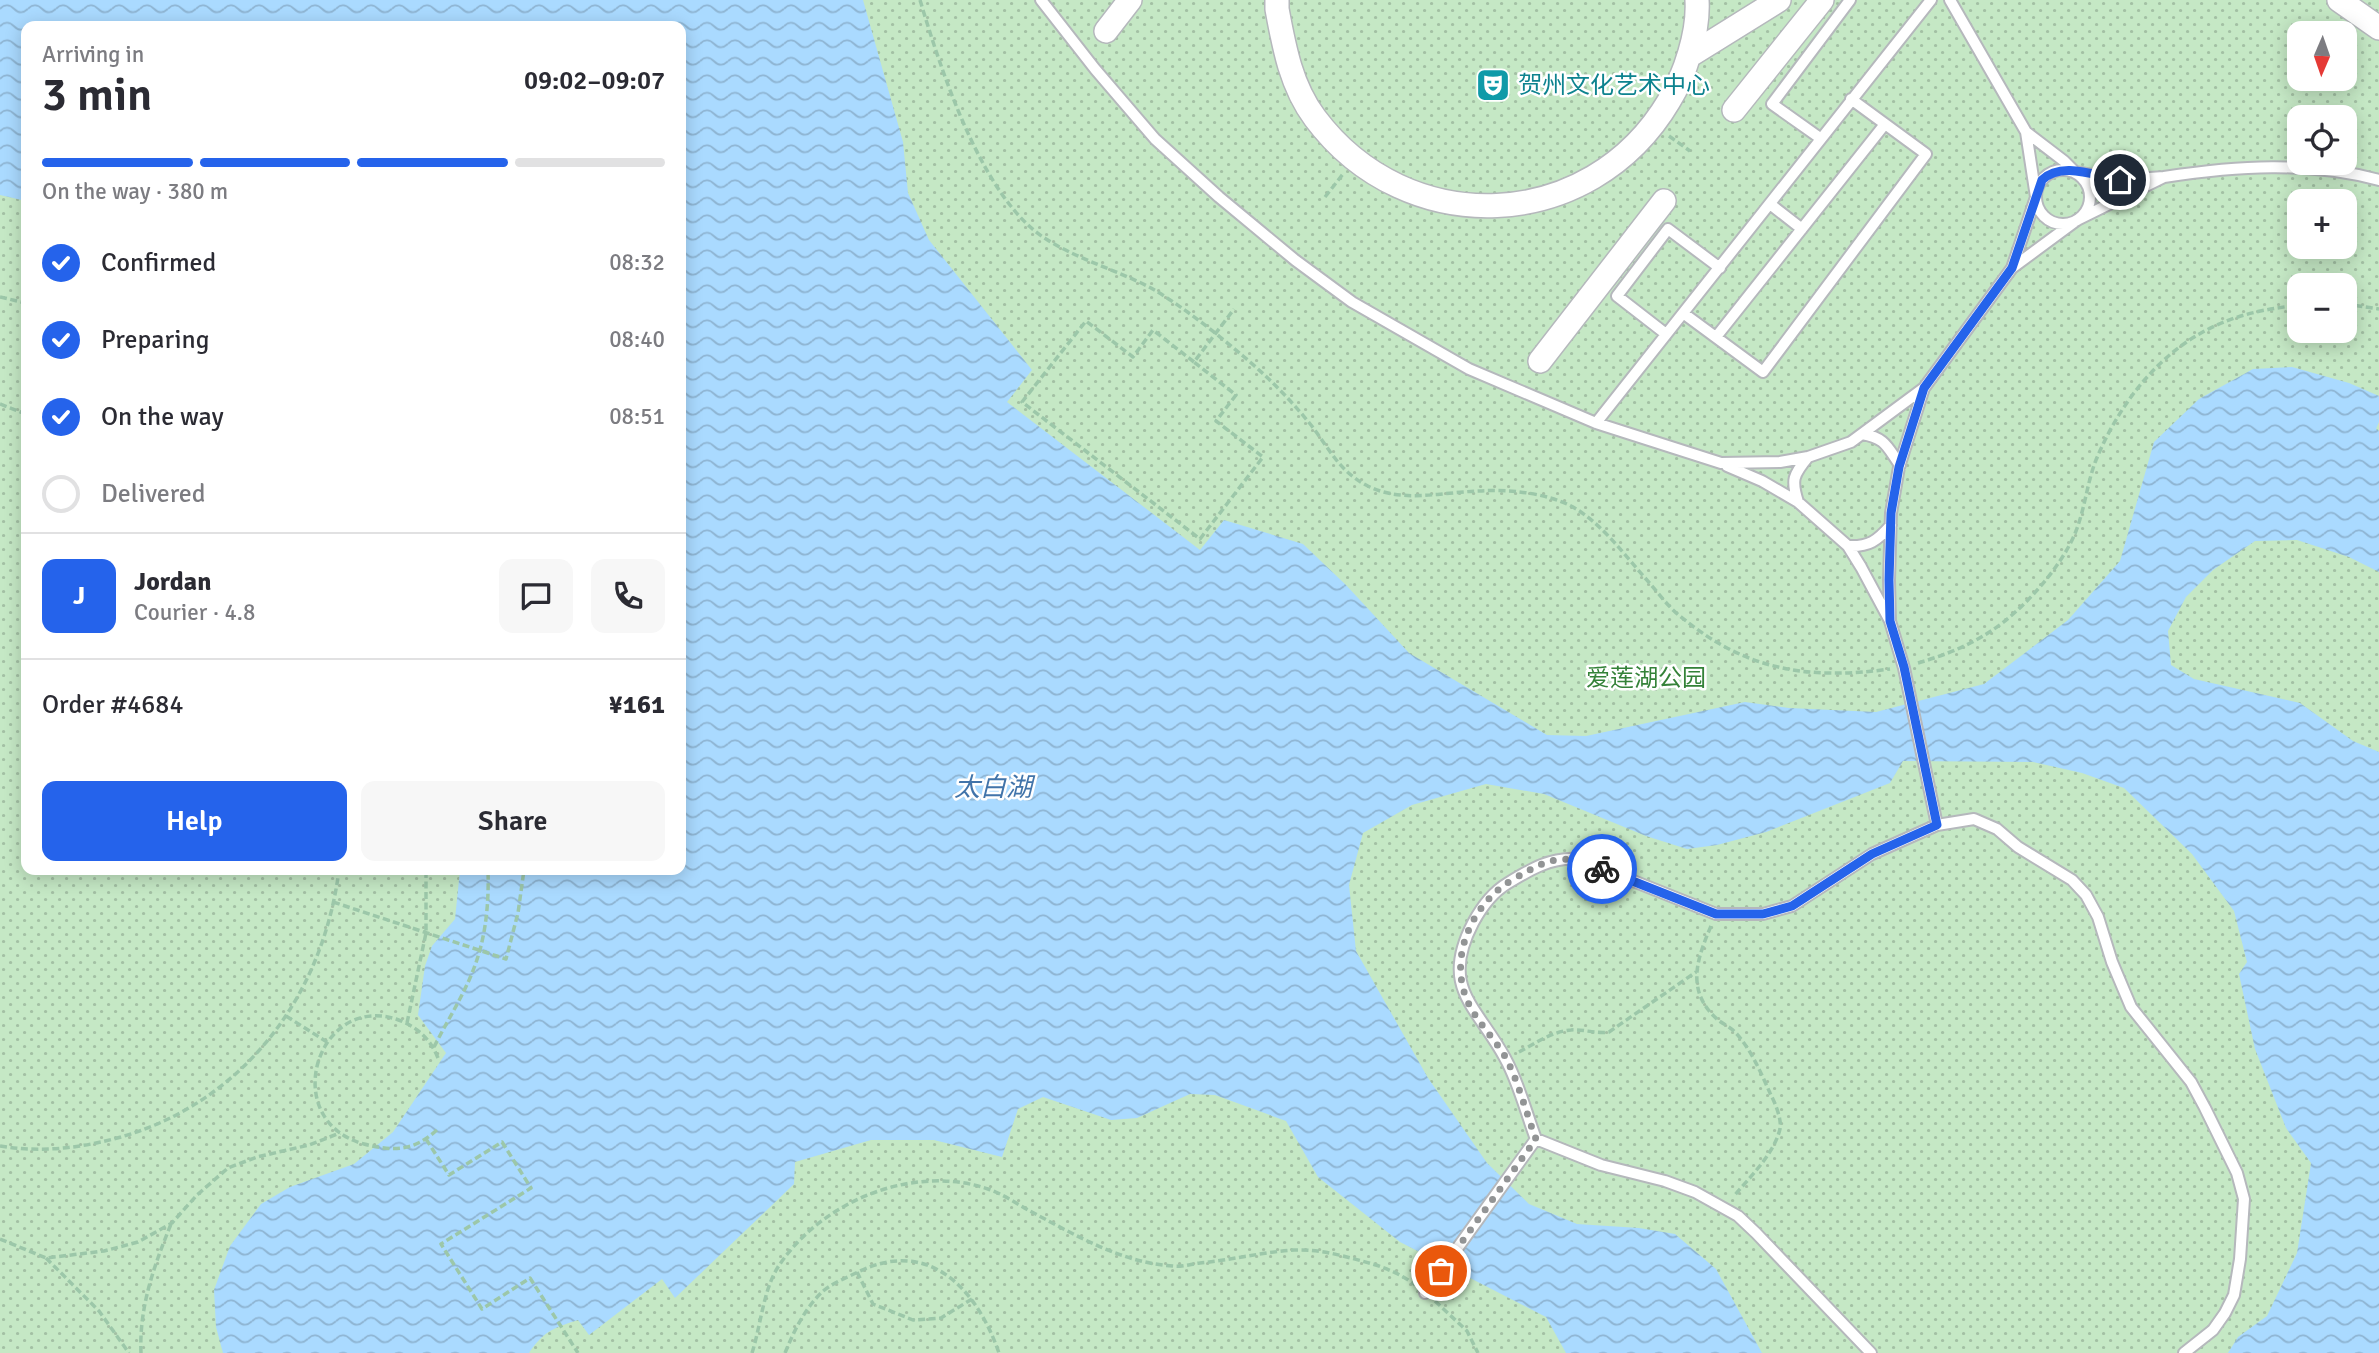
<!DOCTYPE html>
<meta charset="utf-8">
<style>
body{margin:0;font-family:Signika,"Noto Sans SC",sans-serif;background:#f7f7f7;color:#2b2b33;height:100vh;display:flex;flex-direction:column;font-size:26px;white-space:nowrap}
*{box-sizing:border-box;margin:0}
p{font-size:23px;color:#7c7c81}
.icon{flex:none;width:38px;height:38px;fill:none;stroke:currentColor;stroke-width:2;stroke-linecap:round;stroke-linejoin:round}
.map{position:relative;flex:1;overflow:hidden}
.drawer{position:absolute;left:21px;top:21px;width:665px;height:854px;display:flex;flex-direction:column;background:#fff;border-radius:14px;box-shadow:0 4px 18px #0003}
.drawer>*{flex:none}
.needle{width:46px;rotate:182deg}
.fabs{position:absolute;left:2287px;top:21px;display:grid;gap:14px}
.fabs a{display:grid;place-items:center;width:70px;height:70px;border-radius:14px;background:#fff;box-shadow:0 4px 18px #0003;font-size:35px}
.pin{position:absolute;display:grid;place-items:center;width:60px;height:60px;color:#fff;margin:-30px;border:4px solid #fff;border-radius:50%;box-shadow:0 2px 7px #0007}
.courier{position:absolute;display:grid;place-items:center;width:70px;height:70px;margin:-35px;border:5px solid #2563eb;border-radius:50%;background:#fff;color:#222;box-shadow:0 2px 9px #0007}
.head em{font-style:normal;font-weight:600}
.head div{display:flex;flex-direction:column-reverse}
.head{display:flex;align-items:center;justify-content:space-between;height:119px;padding:0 21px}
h1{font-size:46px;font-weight:600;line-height:52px}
.bar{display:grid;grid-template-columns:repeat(4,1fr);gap:10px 7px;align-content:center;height:84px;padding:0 21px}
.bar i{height:9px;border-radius:5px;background:#e1e1e2}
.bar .active{background:#2563eb}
.bar p{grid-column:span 4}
.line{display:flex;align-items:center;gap:18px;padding:0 21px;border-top:2px solid #e1e1e2}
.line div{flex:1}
.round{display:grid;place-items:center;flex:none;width:74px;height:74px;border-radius:14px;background:#f7f7f7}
ol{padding:0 21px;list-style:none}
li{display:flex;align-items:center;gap:21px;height:77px}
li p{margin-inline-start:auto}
li .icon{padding:7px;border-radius:50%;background:#2563eb;color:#fff;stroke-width:4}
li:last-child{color:#7c7c81}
li i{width:38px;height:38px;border:4px solid #e1e1e2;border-radius:50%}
.button{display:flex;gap:14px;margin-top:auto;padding:14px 21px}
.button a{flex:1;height:80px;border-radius:14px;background:#2563eb;color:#fff;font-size:28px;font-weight:600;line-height:80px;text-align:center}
.button a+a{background:#f7f7f7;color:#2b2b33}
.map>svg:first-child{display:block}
</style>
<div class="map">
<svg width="2379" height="1353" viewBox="0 0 2379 1353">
<defs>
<pattern id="grass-dots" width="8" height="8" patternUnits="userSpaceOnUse" patternTransform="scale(1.75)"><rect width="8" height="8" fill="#c5e8c5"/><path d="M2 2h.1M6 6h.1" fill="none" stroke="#a3c0a4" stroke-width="1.8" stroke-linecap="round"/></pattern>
<pattern id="water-waves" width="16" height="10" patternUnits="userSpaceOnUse" patternTransform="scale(1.75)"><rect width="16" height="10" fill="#aadaff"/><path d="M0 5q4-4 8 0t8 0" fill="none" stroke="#8eb4d2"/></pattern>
</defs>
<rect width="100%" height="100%" fill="#f1efe8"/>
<!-- grass -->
<path fill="url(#grass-dots)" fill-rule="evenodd" d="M 0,0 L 2379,0 L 2379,1353 L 0,1353 ZM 26,26 L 681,26 L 681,870 L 26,870 ZM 2300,33 L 2345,33 L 2345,79 L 2300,79 ZM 2300,117 L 2345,117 L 2345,163 L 2300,163 ZM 2300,201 L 2345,201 L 2345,247 L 2300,247 ZM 2300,285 L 2345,285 L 2345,331 L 2300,331 Z"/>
<!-- water -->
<path fill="url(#water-waves)" d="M 0,0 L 863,0 L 903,142 L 908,193 L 929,240 L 1032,370 L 1007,402 L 1200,550 L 1224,520 L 1303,544 L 1346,585 L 1409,653 L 1547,735 L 1586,736 L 1745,702 L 1789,708 L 1876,712 L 1984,684 L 2068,620 L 2120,561 L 2154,442 L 2199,399 L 2253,369 L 2292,367 L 2349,383 L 2379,396 L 2379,422 L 2376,429 L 2379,431 L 2379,572 L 2349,557 L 2297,540 L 2255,541 L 2213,570 L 2186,597 L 2168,631 L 2171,665 L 2194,679 L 2300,703 L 2353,741 L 2379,752 L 2379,1353 L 2228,1353 L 2238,1337 L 2267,1316 L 2297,1253 L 2311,1163 L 2286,1128 L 2255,1049 L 2239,974 L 2247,962 L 2234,911 L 2192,854 L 2124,788 L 2082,773 L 2033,762 L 1903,761 L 1890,783 L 1766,832 L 1717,845 L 1687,849 L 1646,836 L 1544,794 L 1486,784 L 1412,805 L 1363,833 L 1349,885 L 1356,951 L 1428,1078 L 1487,1163 L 1529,1204 L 1577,1224 L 1639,1228 L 1675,1234 L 1716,1269 L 1762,1353 L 1566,1353 L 1546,1317 L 1400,1242 L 1318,1177 L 1286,1121 L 1215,1095 L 1190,1094 L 1137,1118 L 1111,1120 L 1043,1097 L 1018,1109 L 1002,1157 L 934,1140 L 871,1140 L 795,1162 L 794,1184 L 675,1298 L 662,1279 L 589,1335 L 578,1320 C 553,1328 544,1331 529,1353 L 223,1353 L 216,1327 L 214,1290 L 230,1246 L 261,1204 L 290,1187 L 354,1164 L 393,1132 L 446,1053 L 418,1015 L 425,966 L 432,946 L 455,919 L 460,870 L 681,870 L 681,26 L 26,26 L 26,201 L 0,195 Z"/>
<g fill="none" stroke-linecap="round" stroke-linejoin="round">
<!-- lane casing -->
<g stroke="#b5b8bc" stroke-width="14">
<path id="lane" d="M 1041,0 L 1095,69 L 1155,139 L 1219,197 L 1295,260 L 1352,302 L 1469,369 L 1596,423 L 1721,463 L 1780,462 L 1808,457 L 1851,442 L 1924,388
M 1950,0 L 2026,132 L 2064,161 L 2075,172 L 2120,180 L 2164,177 L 2077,220 L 2012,268
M 1820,138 L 1772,104 L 1850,0
M2036 197a27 27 0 1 1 54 0a27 27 0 1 1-54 0Z
M 2164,177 C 2236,166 2308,161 2379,180
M 1770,204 L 1802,229
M 1683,313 L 1763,372 L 1926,154 L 1851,99
M 1666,334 L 1617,296 L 1668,229 L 1720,268
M 1716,337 L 1885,124
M 1596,423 L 1931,0
M 1862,434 C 1886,438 1887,447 1900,465
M 1727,466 L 1762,481 L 1798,502 L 1848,546 L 1861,567 L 1890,621 L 1904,668 L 1937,825
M 1798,502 C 1791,480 1793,475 1808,457
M 1848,546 C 1869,547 1877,541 1891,525
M 1890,621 L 1889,580 L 1891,513 L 1899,467 L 1924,388 L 2012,268 L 2036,197 L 2026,132
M 1425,1293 L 1536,1139
M 1871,1353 L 1756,1233 L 1738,1216 L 1695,1192 L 1665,1181 L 1601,1165 L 1536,1139 C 1526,1113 1519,1083 1505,1058 C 1477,1006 1439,988 1473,923 C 1482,906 1493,892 1508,883 C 1531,869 1551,857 1578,859 L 1716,914 L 1763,914 L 1792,906 L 1872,854 L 1937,825 L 1974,819 L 1997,829 L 2018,847 L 2072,880 L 2086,895 L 2098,917 L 2112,962 L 2131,1007 L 2191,1082 L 2205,1108 L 2237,1173 L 2244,1199 L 2240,1259 L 2234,1295 L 2225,1313 L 2213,1330 L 2184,1353"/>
</g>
<!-- street casing -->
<g stroke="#b5b8bc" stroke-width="26">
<path id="street" d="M 1277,0 L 1277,9 C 1284,47 1291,86 1315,118 C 1407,241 1590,234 1669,101 C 1685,75 1699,32 1697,0
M 2339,0 L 2379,28
M 1106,31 L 1130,0
M 1689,56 L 1779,0
M 1734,110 L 1822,0
M 1540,361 L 1664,201"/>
</g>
<!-- path -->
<path stroke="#9cc7a9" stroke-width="3.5" stroke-dasharray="7 3.5" stroke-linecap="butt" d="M 920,0 C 941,70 982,199 1046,239 C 1079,260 1117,270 1151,288 C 1182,306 1216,333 1243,356 C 1268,377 1290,399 1311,425 C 1329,448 1338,470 1366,485 C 1401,504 1442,492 1479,491 C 1509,489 1547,493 1573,507 C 1602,524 1623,553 1646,579 C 1657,591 1667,606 1680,616 C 1746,671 1808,680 1890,669
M 1669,136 L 1690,151
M 1325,197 L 1343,174
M 0,297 L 26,303
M 2345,304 L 2379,309
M 1194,362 L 1153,330 L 1133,357 L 1086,321 L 1022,402 L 1200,539 L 1263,457 L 1216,421 L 1236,395 L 1194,362 L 1234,309
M 0,404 L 26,414
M 1918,663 C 1942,656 1969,646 1991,631 C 2022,611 2062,567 2076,531 C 2085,508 2087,483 2096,460 C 2119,404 2160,350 2217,325 C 2243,313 2272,308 2300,305
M 333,902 L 506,959 L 518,913 L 524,870
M 1711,926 C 1697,959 1685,991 1718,1020 C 1723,1024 1730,1027 1735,1032 C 1751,1049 1761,1073 1770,1093 C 1775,1103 1782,1119 1780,1129 C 1774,1154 1750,1177 1734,1196
M 286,1016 L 327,1042
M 407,1023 L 426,933 L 426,870
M 434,1047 C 447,1021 464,995 474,968 C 486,937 489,903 488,870
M 1519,1052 C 1534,1044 1553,1031 1571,1030 C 1583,1029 1596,1034 1609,1032 L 1696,972
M 438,1058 C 430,1038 416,1026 396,1019 C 316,994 278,1121 364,1144 C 395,1152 414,1151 438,1129
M 426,1139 L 449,1175 L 502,1142 L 531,1188 L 441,1244 L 482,1309 L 530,1278 L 578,1353
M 0,1146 C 41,1153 81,1148 121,1137 C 245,1101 323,995 339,870
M 0,1239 L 46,1258 L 104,1251 L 138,1242 L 172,1223 L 197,1195 L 228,1168 L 257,1157 L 309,1145 L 340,1133
M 46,1258 L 99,1311 L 129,1353
M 857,1272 L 873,1304 L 913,1320 L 941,1318 L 972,1299
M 1435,1301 L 1467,1331 L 1478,1353
M 141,1353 C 139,1307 154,1266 171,1224
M 752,1353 C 761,1325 763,1291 778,1267 C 820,1202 913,1163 988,1189 C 1003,1194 1017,1204 1030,1211 C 1075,1235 1122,1263 1173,1266 C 1182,1267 1191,1264 1200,1263 C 1231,1260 1263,1252 1294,1250 C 1318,1249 1340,1255 1362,1261 C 1381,1266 1400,1273 1415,1285
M 785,1353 C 794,1331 804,1310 821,1293 C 830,1284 846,1278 858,1272 C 929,1237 977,1289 999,1353"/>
<!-- lane -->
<use href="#lane" stroke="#fff" stroke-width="10"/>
<!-- street -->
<use href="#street" stroke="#fff" stroke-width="23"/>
</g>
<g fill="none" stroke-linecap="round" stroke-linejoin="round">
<!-- done -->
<path stroke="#929495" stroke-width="7" stroke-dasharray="0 12.6" d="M 1441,1271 L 1536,1139 C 1526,1113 1519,1083 1506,1058 C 1496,1041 1482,1027 1472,1010 C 1445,964 1469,906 1512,880 C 1550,858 1561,852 1602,869"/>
<!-- route -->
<path stroke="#2563eb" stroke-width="9" d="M 1602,869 L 1716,914 L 1763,914 L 1792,906 L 1872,854 L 1937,825 L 1904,667 L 1890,621 L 1889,580 L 1891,513 L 1899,467 L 1924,388 L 2012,268 L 2042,180 C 2062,161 2095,176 2120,180"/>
</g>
<!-- icons -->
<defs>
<g id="theatre-square" transform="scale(1.75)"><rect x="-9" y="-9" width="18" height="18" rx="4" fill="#0f9aa8" stroke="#fff"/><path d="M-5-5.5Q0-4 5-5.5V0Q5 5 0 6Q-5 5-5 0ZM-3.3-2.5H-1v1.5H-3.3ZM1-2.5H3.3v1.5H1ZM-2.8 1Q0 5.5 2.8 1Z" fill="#fff"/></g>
</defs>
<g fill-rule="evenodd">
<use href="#theatre-square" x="1493" y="85"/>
</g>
<g text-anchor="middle" stroke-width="5" stroke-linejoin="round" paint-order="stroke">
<!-- culture labels -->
<g font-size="24" fill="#0d838f" stroke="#fff" text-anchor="start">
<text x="1518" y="93">贺州文化艺术中心</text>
</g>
<!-- park labels -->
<g font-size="24" fill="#348238" stroke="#fff">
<text x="1646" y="686">爱莲湖公园</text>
</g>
<!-- water labels -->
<g font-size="26" font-style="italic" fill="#4174aa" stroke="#fff">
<text x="993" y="796">太白湖</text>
</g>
</g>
</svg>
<div class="fabs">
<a><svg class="needle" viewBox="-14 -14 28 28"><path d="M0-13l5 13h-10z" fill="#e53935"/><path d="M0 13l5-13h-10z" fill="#7c7c81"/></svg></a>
<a><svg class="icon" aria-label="locate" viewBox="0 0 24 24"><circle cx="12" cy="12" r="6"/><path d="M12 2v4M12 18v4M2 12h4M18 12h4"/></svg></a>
<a>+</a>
<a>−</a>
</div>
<div class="pin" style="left:1441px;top:1271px;background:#ea580c"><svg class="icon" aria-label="bag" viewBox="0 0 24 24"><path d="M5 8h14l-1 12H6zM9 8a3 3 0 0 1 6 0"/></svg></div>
<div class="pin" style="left:2120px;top:180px;background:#1f2937"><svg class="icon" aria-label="home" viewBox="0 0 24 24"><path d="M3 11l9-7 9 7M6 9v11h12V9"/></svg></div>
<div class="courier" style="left:1602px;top:869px"><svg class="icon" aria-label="bike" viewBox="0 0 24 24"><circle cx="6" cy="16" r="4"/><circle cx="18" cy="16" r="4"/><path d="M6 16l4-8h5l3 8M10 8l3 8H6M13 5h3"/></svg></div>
<section class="drawer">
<div class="head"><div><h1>3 min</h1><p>Arriving in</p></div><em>09:02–09:07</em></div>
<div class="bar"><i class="active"></i><i class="active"></i><i class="active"></i><i></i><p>On the way · 380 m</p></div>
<ol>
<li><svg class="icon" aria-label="check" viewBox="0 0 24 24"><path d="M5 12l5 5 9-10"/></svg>Confirmed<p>08:32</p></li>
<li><svg class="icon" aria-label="check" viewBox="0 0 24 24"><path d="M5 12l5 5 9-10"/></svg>Preparing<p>08:40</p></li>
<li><svg class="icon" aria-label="check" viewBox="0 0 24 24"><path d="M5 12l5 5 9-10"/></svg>On the way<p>08:51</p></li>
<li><i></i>Delivered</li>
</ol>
<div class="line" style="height:126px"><b class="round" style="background:#2563eb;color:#fff">J</b><div><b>Jordan</b><p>Courier · 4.8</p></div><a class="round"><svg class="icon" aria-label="chat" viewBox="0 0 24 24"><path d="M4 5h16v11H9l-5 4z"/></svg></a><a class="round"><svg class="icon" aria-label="phone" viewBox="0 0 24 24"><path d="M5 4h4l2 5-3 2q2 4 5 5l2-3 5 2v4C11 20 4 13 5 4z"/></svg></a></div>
<div class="line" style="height:91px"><div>Order #4684</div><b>¥161</b></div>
<div class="button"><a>Help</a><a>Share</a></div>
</section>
</div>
